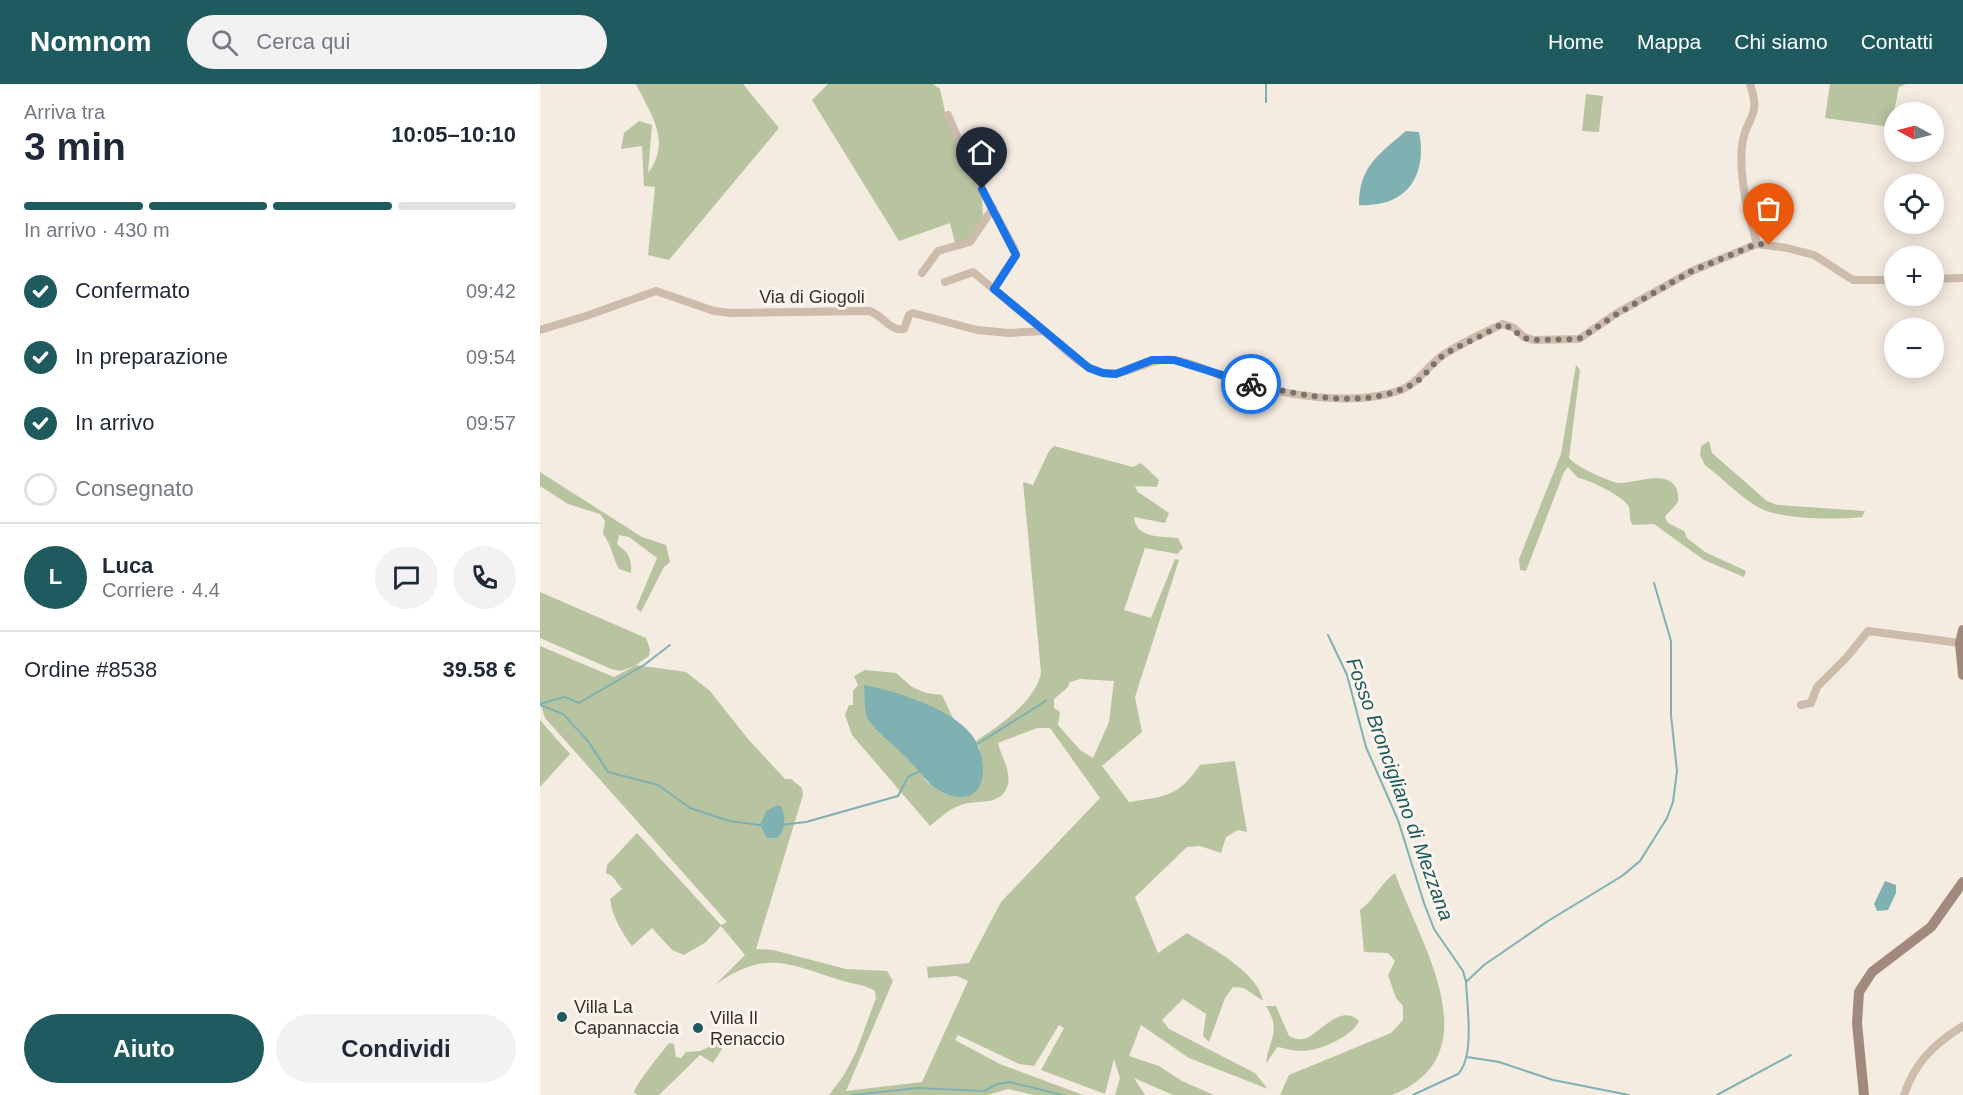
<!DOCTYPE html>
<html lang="it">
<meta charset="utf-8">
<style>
body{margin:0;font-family:Arial,sans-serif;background:#f2f2f3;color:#1f2937;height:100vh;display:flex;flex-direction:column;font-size:22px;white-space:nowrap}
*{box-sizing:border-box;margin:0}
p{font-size:20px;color:#747a83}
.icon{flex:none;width:33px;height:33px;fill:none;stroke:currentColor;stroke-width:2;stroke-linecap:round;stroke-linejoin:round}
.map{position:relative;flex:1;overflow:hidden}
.details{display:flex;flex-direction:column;background:#fff;width:540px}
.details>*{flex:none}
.needle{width:39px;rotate:277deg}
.buttons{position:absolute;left:1344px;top:18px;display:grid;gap:12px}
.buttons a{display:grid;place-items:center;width:60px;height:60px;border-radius:50%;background:#fff;box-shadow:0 3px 15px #0003;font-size:30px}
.pin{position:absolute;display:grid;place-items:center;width:51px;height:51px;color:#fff;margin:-62px -26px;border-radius:50% 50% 50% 0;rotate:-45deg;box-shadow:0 0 6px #0007}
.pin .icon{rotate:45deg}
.courier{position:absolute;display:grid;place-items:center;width:60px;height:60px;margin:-30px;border:4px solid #1a73e8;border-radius:50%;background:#fff;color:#222;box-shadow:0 2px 8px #0007}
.overview em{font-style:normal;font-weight:600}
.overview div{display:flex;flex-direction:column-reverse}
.overview{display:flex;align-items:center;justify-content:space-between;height:102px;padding:0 24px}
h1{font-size:39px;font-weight:600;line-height:45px}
.bar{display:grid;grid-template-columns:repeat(4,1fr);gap:9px 6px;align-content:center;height:72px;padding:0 24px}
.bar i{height:8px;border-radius:4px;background:#e0e1e3}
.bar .current{background:#1f5a5e}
.bar p{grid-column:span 4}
.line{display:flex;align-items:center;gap:15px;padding:0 24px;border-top:2px solid #e0e1e3}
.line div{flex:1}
.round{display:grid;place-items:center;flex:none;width:63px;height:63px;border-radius:32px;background:#f2f2f3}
ol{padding:0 24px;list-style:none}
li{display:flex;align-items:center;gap:18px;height:66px}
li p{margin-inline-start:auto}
li .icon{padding:6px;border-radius:50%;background:#1f5a5e;color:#fff;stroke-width:4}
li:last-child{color:#747a83}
li i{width:33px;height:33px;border:3px solid #e0e1e3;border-radius:50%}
.primary-button{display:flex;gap:12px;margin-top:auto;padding:12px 24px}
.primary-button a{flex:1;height:69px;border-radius:36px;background:#1f5a5e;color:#fff;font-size:24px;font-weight:600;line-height:69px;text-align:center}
.primary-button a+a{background:#f2f2f3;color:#1f2937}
header{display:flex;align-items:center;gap:36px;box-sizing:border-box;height:84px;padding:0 30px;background:#1f5a5e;color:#fff}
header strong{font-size:28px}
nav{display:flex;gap:33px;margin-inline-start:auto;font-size:21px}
.search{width:420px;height:54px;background:#f2f2f3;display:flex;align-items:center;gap:15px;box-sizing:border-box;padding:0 21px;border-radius:33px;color:#747a83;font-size:22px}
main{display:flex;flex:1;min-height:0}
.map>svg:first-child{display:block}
</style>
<header>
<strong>Nomnom</strong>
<div class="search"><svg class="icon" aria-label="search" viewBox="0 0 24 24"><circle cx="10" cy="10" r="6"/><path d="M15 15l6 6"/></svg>Cerca qui</div>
<nav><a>Home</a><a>Mappa</a><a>Chi siamo</a><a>Contatti</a></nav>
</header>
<main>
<section class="details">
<div class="overview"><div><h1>3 min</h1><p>Arriva tra</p></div><em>10:05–10:10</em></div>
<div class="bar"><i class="current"></i><i class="current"></i><i class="current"></i><i></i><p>In arrivo · 430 m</p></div>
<ol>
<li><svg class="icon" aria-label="check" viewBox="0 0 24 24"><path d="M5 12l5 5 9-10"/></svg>Confermato<p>09:42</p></li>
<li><svg class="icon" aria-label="check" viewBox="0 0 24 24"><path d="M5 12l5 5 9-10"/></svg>In preparazione<p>09:54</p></li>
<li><svg class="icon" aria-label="check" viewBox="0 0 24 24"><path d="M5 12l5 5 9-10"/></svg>In arrivo<p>09:57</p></li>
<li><i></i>Consegnato</li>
</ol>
<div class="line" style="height:108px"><b class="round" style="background:#1f5a5e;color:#fff">L</b><div><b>Luca</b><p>Corriere · 4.4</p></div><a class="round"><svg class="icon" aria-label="chat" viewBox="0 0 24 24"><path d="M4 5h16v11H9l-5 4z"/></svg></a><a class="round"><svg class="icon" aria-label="phone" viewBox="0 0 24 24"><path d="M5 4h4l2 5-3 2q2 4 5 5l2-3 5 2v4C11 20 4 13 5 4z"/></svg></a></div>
<div class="line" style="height:78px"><div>Ordine #8538</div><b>39.58 €</b></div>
<div class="primary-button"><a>Aiuto</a><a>Condividi</a></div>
</section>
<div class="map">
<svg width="1423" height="1011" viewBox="0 0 1423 1011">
<rect width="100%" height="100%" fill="#f4ebe1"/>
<!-- green -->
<path fill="#b8c4a0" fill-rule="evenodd" d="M 96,0 L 203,0 L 239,44 L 129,176 L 108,171 L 115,103 L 104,102 L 102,62 L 81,65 L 84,49 L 99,37 L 112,41 L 108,89 C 132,57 111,31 96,0 Z
M 288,0 L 393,0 L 400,5 L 405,28 L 442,111 L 443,135 L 431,154 L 415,159 L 410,139 L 359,157 L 272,16 Z
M 1290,0 L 1366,0 L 1359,3 L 1351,43 L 1285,34 Z
M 1046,10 L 1063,12 L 1059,48 L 1042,47 Z
M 1036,281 L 1040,286 L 1029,374 C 1035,382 1069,398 1079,399 C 1095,400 1133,382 1138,410 C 1138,412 1139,418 1137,419 C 1134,424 1128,428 1125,433 L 1128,439 L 1144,447 L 1147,454 L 1165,468 L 1206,487 L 1204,493 L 1164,476 L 1114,440 L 1093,441 C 1088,435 1091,430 1089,423 C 1085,413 1048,395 1038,394 L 1028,383 L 1024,388 L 986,487 L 980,486 L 979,475 L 1021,370 Z
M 1169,357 L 1172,369 L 1227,417 L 1237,421 L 1325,427 L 1322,433 C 1297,436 1237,436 1216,422 C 1198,411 1182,394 1165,381 L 1160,371 L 1161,362 Z
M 514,362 L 593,383 L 601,379 L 619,396 L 617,403 L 595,402 L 598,408 L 629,429 L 625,439 L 594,433 C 596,455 621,452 638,454 L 643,464 L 637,470 L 605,464 L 584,526 L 611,534 L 635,475 L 639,476 L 595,613 L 602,648 L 562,682 L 589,718 C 626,712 638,713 660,681 L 695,677 L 707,748 L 698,746 L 686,753 L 681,769 L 660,762 L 647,763 L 595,813 L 618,869 L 647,849 C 671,864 718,888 723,917 L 704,904 L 693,903 L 685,914 L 669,958 L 663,952 L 666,930 L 643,915 L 622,936 L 629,945 L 715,989 L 728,1005 L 649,974 L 601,941 L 589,972 L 619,982 L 642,997 L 674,1011 L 633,1011 L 594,994 L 605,1011 L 575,1011 L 580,994 L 574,975 L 565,1010 L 501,986 L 524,944 L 519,941 L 494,982 L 479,980 L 418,951 L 415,956 L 460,980 L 543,1011 L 494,1011 L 468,1005 L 448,1011 L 289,1011 L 304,991 L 316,968 L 336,914 L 335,907 C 325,900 311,900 300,896 C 247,879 225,866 176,900 L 205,871 L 181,842 L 166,858 L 144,871 L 132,866 L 112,844 L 92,862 C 82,849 72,832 70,815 L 82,805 L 72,792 L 66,789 L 67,781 L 97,749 L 181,841 L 187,838 L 5,634 L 0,618 L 0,562 L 74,593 L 96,581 L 81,587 L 71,585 L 0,554 L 0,508 L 106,554 L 110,565 L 109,572 L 96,581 L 146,588 L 170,607 L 208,655 L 245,695 L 251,695 L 262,704 L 263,711 L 216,865 L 233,866 L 306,885 L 347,887 L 353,897 L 306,1007 L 382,998 L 428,897 L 417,892 L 388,894 L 387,883 L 429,879 L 461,818 L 560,714 L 510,644 L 497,644 L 458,659 C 461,672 471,686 468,700 C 463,723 437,715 421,721 C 409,725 400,734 390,742 L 312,651 L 305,631 L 309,621 L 313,621 L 313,607 L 318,601 L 314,592 L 325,586 L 356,589 L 372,603 L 386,609 L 402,611 L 414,636 L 373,615 L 324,602 L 372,679 L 388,699 L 440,665 L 436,657 C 459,642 497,616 501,588 L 483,398 L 493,401 L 509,367 ZM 540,595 L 574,597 L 569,638 L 553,674 L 540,666 L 518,641 L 520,628 L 514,624 L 514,615 L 527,604 L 530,598 Z
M 0,388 L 102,453 L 126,461 L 130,478 L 124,483 L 101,528 L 96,524 L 117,474 L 89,453 L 79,451 L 77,460 C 88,468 92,474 91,489 L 79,485 C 72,473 72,461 63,450 L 65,437 L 60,430 L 28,420 L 0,402 Z
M 0,636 L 30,670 L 0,703 Z
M 855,789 C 878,857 955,970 852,1011 L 740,1011 L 749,991 L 851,949 L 863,936 L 863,922 L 856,914 L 848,891 L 855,877 L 848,869 L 824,868 L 820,826 C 835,815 840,800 855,789 Z
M 726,922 L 736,922 L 749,952 C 753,954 758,956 763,955 C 778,953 799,918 819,937 C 813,952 778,968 761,967 C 753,967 745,964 737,963 L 726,980 C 729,953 742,948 726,922 Z
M 181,957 L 182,965 L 173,979 L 160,971 L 119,1011 L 97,1011 L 94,1008 C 96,1000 122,968 129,959 L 134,960 L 136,973 L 141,974 L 146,968 L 160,967 Z"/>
<!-- water -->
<path fill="#7fb0b2" d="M 866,47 L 879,48 C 888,92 866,124 819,121 C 819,83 838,71 866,47 Z
M 324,601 C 356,607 410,624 431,650 C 447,669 452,721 413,712 C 391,707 380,687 365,672 C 356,663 331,643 327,633 C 324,624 325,610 324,601 Z
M 236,722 L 241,722 C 246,732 246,747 237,754 L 227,754 L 220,741 L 227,726 Z
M 1345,797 L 1356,801 L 1356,809 L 1348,826 L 1337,827 L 1334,820 Z"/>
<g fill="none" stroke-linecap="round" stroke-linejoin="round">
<!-- stream -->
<path stroke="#7fb0b2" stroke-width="2" d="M 726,0 L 726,18
M 788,551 L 807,591 L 826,663 L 858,736 L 884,819 L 894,845 L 923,887 L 926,898 C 927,921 935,973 918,990 L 873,1011
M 0,620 L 24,613 L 39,619 L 104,581 L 130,561
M 0,621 L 23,630 L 48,657 L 68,688 L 118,701 L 150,724 L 189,737 L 220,741
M 437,660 L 506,617
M 241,741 L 266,738 L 358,712 L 368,693 L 380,687
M 927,897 L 944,881 L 1008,837 L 1082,792 L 1100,777 L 1127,734 L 1133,718 L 1137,687 L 1131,631 L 1131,557 L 1114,499
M 927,973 L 959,978 L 1013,996 L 1089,1011
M 312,1011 L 378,1004 L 444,1007 L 457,1000 L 470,998 L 522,1011
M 1177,1011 L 1251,971"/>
<!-- street -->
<path stroke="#cdbbac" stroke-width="8" d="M 1210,0 C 1222,35 1205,33 1202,62 C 1199,96 1208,128 1217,160
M 408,31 L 431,85 L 474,164 L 476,171 L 454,205
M 382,189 L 398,167 L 430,158 L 453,124
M 1394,195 L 1423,194
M 405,198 L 433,188 L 504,247
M 0,246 L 46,232 L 116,207 L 174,227 L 190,229 L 329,227 C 342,230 350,248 364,245 L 369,231 L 373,229 L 437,246 L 469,249 L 504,247 C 521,261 541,284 563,289 C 588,294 608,272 634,276 C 652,278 672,289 690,295 C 737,310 813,324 861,306 C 880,298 888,280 906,269 C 921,260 947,247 963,240 L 974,244 L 984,253 L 994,256 L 1039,255 L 1077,229 L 1152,187 L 1217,160 L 1247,164 L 1274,171 L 1313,196 L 1354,196
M 1261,621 L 1271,619 L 1277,603 L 1307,573 L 1328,547 L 1420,559
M 1364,1011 C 1375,978 1394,960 1423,942"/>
<!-- secondary -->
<path stroke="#a18a7d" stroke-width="10" d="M 1423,546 L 1420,559 L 1423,591
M 1324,1011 L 1317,939 L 1319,908 L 1332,888 L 1391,843 L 1423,798"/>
</g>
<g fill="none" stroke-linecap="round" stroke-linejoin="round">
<!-- done -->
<path stroke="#7c716b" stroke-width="6" stroke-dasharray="0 10.8" d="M 711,300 C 764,311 822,327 873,300 C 886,293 894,276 907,269 C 924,259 943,252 960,241 L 966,241 L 984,254 L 994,256 L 1039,255 L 1077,230 L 1152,187 L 1217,160 L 1229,161"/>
<!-- route -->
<path stroke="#1a73e8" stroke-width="8" d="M 442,105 L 476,171 L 454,205 L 549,284 L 563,289 L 576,290 L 612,276 L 634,276 L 711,300"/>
</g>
<!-- markers -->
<g fill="#1f5a5e" stroke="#fbf5ee" stroke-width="2">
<circle cx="22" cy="933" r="6"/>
<circle cx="158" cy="944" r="6"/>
</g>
<g text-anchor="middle" stroke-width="6" stroke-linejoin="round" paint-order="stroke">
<!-- street labels -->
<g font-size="18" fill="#3b302b" stroke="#fbf5ee">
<text x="272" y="219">Via di Giogoli</text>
</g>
<!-- poi labels -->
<g font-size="18" fill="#3b302b" stroke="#fbf5ee" text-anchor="start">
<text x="34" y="929">Villa La<tspan x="34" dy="21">Capannaccia</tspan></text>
<text x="170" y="940">Villa Il<tspan x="170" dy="21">Renaccio</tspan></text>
</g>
<!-- water labels -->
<g font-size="20" font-style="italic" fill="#1f5a5e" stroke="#fbf5ee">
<text transform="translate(860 705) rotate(70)" y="7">Fosso Broncigliano di Mezzana</text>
</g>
</g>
</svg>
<div class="buttons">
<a><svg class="needle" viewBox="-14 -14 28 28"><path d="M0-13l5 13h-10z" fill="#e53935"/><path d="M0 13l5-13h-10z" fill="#747a83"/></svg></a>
<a><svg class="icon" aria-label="locate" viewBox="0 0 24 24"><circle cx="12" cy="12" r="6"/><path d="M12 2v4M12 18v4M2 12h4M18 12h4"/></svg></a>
<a>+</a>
<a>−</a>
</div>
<div class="pin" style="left:1229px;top:161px;background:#ea580c"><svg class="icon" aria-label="bag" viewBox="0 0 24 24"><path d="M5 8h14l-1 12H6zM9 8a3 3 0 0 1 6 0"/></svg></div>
<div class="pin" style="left:442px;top:105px;background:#1f2937"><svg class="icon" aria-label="home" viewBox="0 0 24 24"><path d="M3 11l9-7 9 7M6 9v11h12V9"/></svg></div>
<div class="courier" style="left:711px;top:300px"><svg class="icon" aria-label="bike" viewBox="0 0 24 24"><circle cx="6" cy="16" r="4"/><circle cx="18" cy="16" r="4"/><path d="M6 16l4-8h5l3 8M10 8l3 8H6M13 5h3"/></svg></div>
</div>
</main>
